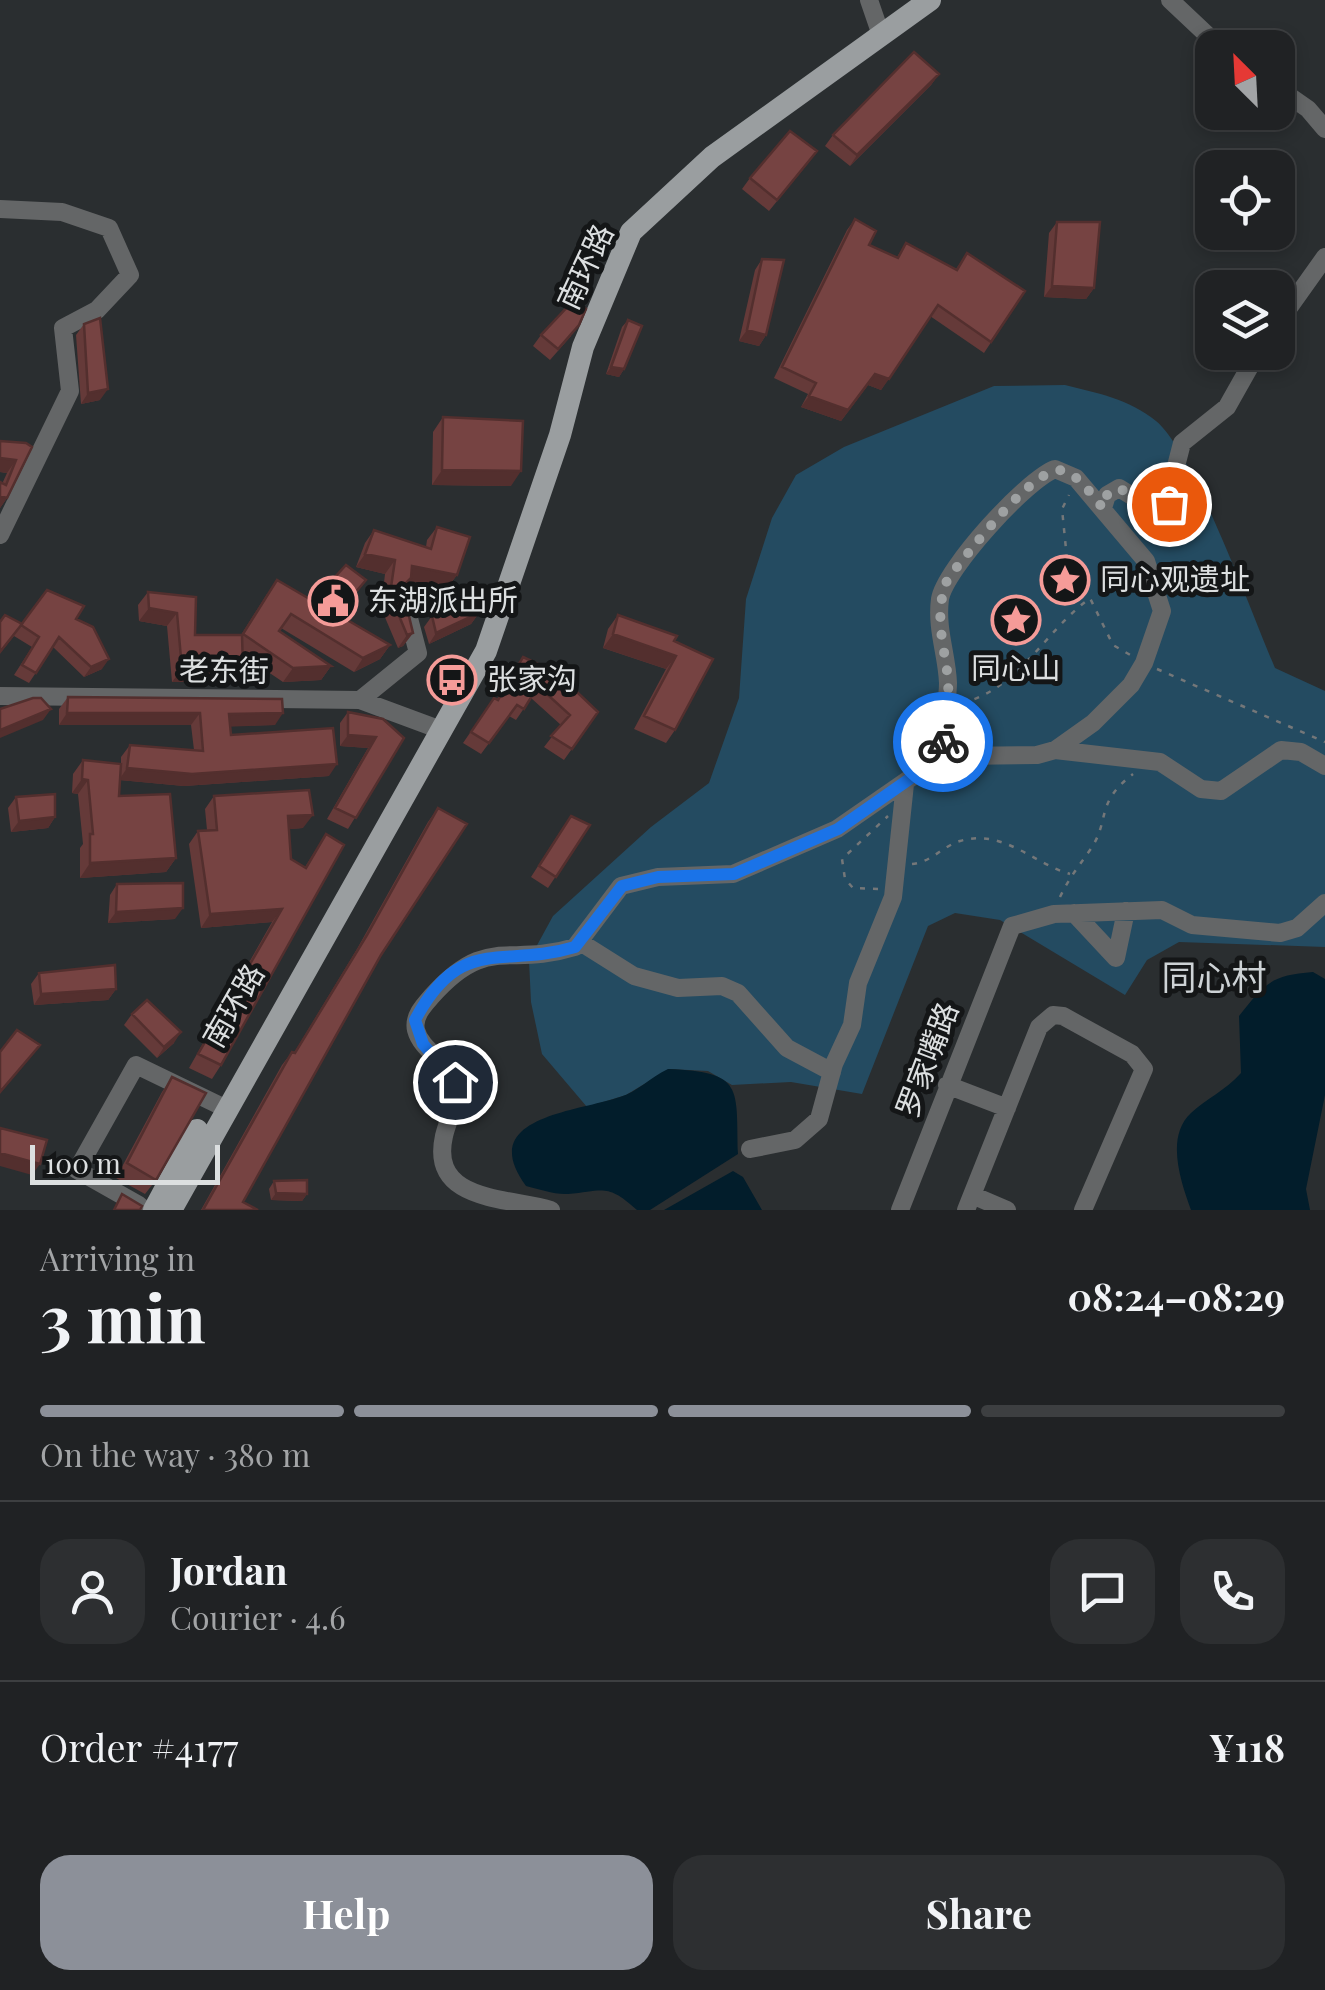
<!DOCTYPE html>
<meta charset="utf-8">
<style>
body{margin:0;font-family:"Playfair Display","Noto Sans SC",serif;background:#2d2f31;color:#f1f3f6;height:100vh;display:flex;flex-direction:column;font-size:38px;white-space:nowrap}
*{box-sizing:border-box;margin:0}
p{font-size:32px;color:#a2a4a6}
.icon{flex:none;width:55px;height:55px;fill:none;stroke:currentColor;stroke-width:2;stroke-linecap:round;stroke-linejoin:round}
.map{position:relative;height:1210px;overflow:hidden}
.side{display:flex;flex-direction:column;background:#202224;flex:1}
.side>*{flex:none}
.needle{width:65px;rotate:336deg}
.controls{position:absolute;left:1195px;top:30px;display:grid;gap:20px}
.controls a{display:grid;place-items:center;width:100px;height:100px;border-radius:20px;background:#202224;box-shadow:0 5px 15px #0003,0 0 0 2px #3d3f41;font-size:50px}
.scale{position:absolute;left:30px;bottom:25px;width:190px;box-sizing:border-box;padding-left:10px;border:5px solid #dcdfe0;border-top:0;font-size:28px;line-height:35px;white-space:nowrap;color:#dcdfe0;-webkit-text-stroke:8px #141617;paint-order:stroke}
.pin{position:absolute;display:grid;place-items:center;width:85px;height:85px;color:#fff;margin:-42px;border:5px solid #fff;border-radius:50%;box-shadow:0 2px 10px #0007}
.courier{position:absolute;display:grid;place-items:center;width:100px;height:100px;margin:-50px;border:8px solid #1a73e8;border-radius:50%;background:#fff;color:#222;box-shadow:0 2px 12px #0007}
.summary em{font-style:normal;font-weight:700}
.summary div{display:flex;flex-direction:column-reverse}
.summary{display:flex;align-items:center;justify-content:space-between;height:170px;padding:0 40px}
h1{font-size:65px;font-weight:700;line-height:75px}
.bar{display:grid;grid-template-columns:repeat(4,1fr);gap:15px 10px;align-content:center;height:120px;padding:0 40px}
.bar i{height:12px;border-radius:8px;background:#3d3f41}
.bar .current{background:#8c9099}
.bar p{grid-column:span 4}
.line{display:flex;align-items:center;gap:25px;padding:0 40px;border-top:2px solid #3d3f41}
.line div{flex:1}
.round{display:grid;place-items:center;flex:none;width:105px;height:105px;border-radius:30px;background:#2d2f31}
.primary-button{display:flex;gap:20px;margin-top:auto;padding:20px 40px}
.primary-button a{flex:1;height:115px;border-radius:30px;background:#8c9099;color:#fff;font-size:40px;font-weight:700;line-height:115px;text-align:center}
.primary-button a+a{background:#2d2f31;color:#f1f3f6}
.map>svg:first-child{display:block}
</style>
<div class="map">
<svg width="1325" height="1210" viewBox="0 0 1325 1210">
<rect width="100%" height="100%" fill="#2a2e30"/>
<!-- green -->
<path fill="#244b61" d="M 1065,385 C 1097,393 1129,399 1156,421 C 1193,451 1253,617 1275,668 L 1325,691 L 1325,947 L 1179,942 L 1147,960 L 1125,995 L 1000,920 L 955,913 L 928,926 L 862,1094 L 791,1082 L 732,1085 L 708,1071 L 669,1069 L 626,1095 L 587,1107 L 542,1054 L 531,1002 L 529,960 L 553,916 L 651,827 L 709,783 L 739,698 L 746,599 L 772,518 L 796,475 L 844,447 L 994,386 Z"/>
<!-- water -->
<path fill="#021d2b" d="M 1313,972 L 1325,979 L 1325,1095 L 1306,1189 L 1310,1210 L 1191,1210 C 1181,1182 1165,1137 1191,1113 C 1207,1098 1225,1091 1241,1073 L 1239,1016 C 1264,984 1271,975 1313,972 Z
M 668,1069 C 745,1072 736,1088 738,1154 L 650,1210 L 637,1210 C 607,1183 604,1191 568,1194 C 555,1195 539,1189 526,1186 C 475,1117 576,1112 620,1097 C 637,1092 651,1077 668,1069 Z
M 733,1171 L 743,1177 L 762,1210 L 664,1210 Z"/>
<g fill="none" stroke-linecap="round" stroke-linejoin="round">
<!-- path -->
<path stroke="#747779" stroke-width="2.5" stroke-dasharray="5 8" stroke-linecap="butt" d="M 1067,559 L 1062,509 L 1069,495
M 1085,588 L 1113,645 L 1132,656
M 1157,669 L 1325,742
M 962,703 C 1019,689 1045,631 1089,599
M 912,864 C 932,862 941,847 960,841 C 1003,828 1034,864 1070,874
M 878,889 L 853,888 L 845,879 L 842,859 L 888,816
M 1060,897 C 1069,878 1079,866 1090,850 C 1111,820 1094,804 1133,774"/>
<!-- minor -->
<path stroke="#646667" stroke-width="18" d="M 869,0 L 881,35
M 1170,0 L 1221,48
M 1278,88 L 1308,109 L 1325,129
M 0,209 L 62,212 L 109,228 L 130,275 L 97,310 L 63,328 L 70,391 L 0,535
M 1278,323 L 1325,257
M 1055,469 L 1076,478 L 1146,561 L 1162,611 L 1144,663 L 1131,685 L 1093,723 L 1055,750 L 1037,755 L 957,756 L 943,745 C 941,723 948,704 948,683 C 947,655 936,629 940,599 C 945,569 1026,480 1055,469 Z
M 1103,508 L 1107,495 L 1119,488 L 1153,509 L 1165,509 L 1182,443 L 1227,407 L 1258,352
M 0,696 L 360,700 L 441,730
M 360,700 L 418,653 L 405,603
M 1055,750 L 1160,762 L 1201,789 L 1221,791 L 1281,750 L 1301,752 L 1325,766
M 1074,913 L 1116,958 L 1126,911
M 580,942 L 634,976 L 678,988 L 722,986 L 738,993 L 787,1048 L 832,1072
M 947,1085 L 1007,1108
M 750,1149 L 795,1140 L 819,1119 L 834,1064 L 852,1025 L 858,983 L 893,897 L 905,784
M 972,1195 L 1007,1210
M 139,1205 L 77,1170 L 136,1065 L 227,1109
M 551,1210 C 509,1197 429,1203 444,1136 C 448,1119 458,1102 455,1084 C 451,1061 422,1053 416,1030 C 413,1017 423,1006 431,997 C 488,933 507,968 575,947 L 621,886 L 658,877 L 733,874 L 837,829 L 948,752
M 900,1210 L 1012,926 L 1054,914 L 1162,910 L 1192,925 L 1280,933 L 1297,928 L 1325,903
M 966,1210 L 1039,1027 L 1053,1015 L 1063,1016 L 1132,1054 L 1144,1069 L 1083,1210"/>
<!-- major -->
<path stroke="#9a9ea0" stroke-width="22" d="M 154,1210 L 197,1130
M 171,1210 L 486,651 L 560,435 L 583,347 L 631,232 L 712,157 L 930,0"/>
</g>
<!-- wall -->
<path fill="#653a39" d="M 939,74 L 931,85 L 850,166 L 825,146 L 833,135 Z
M 809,162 L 769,211 L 742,189 L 750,178 Z
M 855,219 L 869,245 L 897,257 L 906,243 L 956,269 L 967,253 L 1025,291 L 984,353 L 930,316 L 881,390 L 868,385 L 841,421 L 801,407 L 808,394 L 774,378 L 847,230 Z
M 1057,222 L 1094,288 L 1086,299 L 1044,297 L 1049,233 Z
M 762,259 L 766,335 L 759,346 L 739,341 L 755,270 Z
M 628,320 L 624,369 L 619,377 L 606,374 L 622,327 Z
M 84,324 L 100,400 L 81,404 L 76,335 Z
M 541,335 L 571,336 L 550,360 L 533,346 Z
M 443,417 L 511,486 L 432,485 L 433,432 Z
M 0,441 L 26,443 L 7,498 L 0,508 L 0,482 L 2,484 L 7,473 L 0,472 Z
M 437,527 L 457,575 L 447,588 L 409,581 L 403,589 L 413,633 L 403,646 L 398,648 L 381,608 L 385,574 L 356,567 L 365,543 L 374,530 L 426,547 L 427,540 Z
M 148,592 L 196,597 L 195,635 L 241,635 L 267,594 L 313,601 L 356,594 L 338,615 L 390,645 L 380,659 L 354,672 L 281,628 L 279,631 L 331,666 L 321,680 L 283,682 L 243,655 L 243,668 L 234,681 L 172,682 L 167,626 L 139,621 L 138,605 Z
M 479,613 L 471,624 L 429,644 L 424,627 L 432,616 Z
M 618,615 L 674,641 L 675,730 L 666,743 L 634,729 L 666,669 L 603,648 L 608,629 Z
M 76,619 L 102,669 L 84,677 L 53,647 L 29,683 L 14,675 L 32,647 L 14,636 L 0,653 L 0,622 L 22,624 Z
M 523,657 L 598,712 L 564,760 L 544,747 L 561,725 L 531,698 L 516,720 L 509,716 L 481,754 L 463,743 L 494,698 L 497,700 Z
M 68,697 L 282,699 L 275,725 L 230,726 L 231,735 L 329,776 L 184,786 L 120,780 L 119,796 L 176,858 L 166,872 L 80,878 L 80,848 L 83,844 L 78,794 L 72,793 L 73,774 L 83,760 L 121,764 L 121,757 L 130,745 L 194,750 L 191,725 L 59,725 L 59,709 Z
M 348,712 L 404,738 L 348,829 L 327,819 L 368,748 L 340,746 L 340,723 Z
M 214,796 L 303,828 L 289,829 L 291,859 L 305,867 L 326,834 L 221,1065 L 212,1079 L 189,1068 L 272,922 L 201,928 L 189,844 L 198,831 L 207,830 L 205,809 Z
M 16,797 L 55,817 L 48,828 L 11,832 L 8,808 Z
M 438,808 L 381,955 L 243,1202 L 258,1210 L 201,1210 L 282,1065 L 292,1052 L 294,1053 L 357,949 L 428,822 Z
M 590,825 L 548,888 L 531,877 L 563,827 Z
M 117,884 L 175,919 L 108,923 L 110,895 Z
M 39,973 L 116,989 L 108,1000 L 34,1005 L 31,984 Z
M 132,1014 L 174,1043 L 157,1058 L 124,1025 Z
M 172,1077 L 156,1180 L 145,1194 L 116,1178 L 162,1092 Z
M 274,1181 L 307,1194 L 302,1201 L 271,1200 L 269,1189 Z"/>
<!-- shaded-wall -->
<path fill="#532f2e" d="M 939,74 L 931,85 L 850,166 L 857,155 Z
M 1052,286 L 1094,288 L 1086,299 L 1044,297 Z
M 747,330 L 766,335 L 759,346 L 739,341 Z
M 611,367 L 624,369 L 619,377 L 606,374 Z
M 875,374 L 889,379 L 881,390 L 868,385 L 841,421 L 801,407 L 809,396 Z
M 108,389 L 100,400 L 81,404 L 88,393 Z
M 0,458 L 16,460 L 7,473 L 0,472 Z
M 442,470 L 521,471 L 511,486 L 432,485 Z
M 0,496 L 7,498 L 0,508 Z
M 365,554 L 395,560 L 385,574 L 356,567 Z
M 412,566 L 457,575 L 447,588 L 409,581 L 401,591 Z
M 366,580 L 356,594 L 327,628 L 337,614 Z
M 149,608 L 177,613 L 167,626 L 139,621 Z
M 479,613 L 471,624 L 429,644 L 436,633 Z
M 413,633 L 403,646 L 398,648 L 407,635 Z
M 613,634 L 676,656 L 666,669 L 603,648 Z
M 390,645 L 380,659 L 354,672 L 363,658 Z
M 109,659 L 102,669 L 84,677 L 91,667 Z
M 331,666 L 321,680 L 283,682 L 293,668 Z
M 243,668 L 234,681 L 172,682 L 182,669 Z
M 51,709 L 43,720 L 0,738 L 0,730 Z
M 67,713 L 200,713 L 191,725 L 59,725 Z
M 283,713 L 275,725 L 220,727 L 229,714 Z
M 348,735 L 376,737 L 368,748 L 340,746 Z
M 337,764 L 329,776 L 184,786 L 119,780 L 127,768 Z
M 82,779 L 88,780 L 78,794 L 72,793 Z
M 313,815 L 303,828 L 278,830 L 288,816 Z
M 55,817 L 48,828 L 11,832 L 19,821 Z
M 176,858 L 166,872 L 80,878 L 90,863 Z
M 183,908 L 175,919 L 108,923 L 116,912 Z
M 282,909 L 272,922 L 201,928 L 210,914 Z
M 116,989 L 108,1000 L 34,1005 L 41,994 Z
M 181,1032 L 174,1043 L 157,1058 L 164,1047 Z
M 0,1153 L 40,1164 L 32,1175 L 0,1166 Z
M 276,1193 L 307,1194 L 302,1201 L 271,1200 Z"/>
<!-- building -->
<path fill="#764342" stroke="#532f2e" stroke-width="2.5" d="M 914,52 L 939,74 L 857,155 L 833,135 Z
M 790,131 L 817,151 L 777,200 L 750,178 Z
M 855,219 L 876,231 L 869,245 L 898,258 L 906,243 L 957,270 L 967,253 L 1025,291 L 991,342 L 938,305 L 889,379 L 875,374 L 848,410 L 809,396 L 816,383 L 782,367 Z
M 1057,222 L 1100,222 L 1094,288 L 1052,286 Z
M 762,259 L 784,260 L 766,335 L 747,330 Z
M 574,300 L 586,309 L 579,325 L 558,349 L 541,335 Z
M 100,318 L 108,389 L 88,393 L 84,324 Z
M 628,320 L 642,326 L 624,369 L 611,367 Z
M 443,417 L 523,421 L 521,471 L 442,470 Z
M 0,441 L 26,443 L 32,447 L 7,498 L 0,496 L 0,482 L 6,485 L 16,460 L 0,458 Z
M 437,527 L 470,537 L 457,575 L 412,566 L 411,578 L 402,587 L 413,633 L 407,635 L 390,594 L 395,560 L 365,554 L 374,530 L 431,549 Z
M 346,565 L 366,580 L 337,614 L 390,645 L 363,658 L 291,614 L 279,631 L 331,666 L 293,668 L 243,634 L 277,580 L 313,601 Z
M 47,590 L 84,606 L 76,619 L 93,627 L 109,659 L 91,667 L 59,637 L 36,673 L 22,665 L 39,637 L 21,625 Z
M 148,592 L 196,597 L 195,635 L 242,635 L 243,668 L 182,669 L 177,613 L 149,608 Z
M 474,600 L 479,613 L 436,633 L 432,616 Z
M 5,615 L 22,624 L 0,652 L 0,622 Z
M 618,615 L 677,636 L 674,641 L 713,659 L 675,730 L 644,716 L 676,656 L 613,634 Z
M 523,657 L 557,673 L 598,712 L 572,749 L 551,736 L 570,715 L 538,686 L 524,709 L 517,705 L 489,743 L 471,732 L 494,698 L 498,700 Z
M 68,697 L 282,699 L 283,713 L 229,714 L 231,735 L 333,728 L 337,764 L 192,774 L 127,768 L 130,745 L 203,751 L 200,713 L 67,713 Z
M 33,698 L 41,698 L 51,709 L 0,730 L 0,709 Z
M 348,712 L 383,719 L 404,738 L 356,818 L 335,808 L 376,737 L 348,735 Z
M 83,760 L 121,764 L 119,796 L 170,794 L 176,858 L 90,863 L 90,834 L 93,834 L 88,780 L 82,779 Z
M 309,790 L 313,815 L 288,816 L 291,859 L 306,868 L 326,834 L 344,845 L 221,1065 L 198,1054 L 282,909 L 210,914 L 198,831 L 217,830 L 214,796 Z
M 55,794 L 55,817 L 19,821 L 16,797 Z
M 438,808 L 467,824 L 381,955 L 243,1202 L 258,1210 L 203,1210 L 292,1052 L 295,1053 L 367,935 Z
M 571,816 L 590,825 L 556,877 L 539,866 Z
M 183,883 L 183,908 L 116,912 L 117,884 Z
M 115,965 L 116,989 L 41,994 L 39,973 Z
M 147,1000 L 181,1032 L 164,1047 L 132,1014 Z
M 17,1030 L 40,1045 L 0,1092 L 0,1052 Z
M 172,1077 L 206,1093 L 156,1180 L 127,1163 Z
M 0,1128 L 47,1140 L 40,1164 L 0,1153 Z
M 307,1180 L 307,1194 L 276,1193 L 274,1181 Z
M 122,1194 L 142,1206 L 140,1210 L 114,1210 Z"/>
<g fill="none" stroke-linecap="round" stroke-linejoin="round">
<!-- done -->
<path stroke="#9ea1a2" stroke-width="10" stroke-dasharray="0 18" d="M 943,742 C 941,721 950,701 948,679 C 944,643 933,614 948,578 C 966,557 1036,461 1064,471 C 1080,476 1092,496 1103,508 L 1107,495 L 1119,488 L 1160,512 L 1169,504"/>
<!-- route -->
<path stroke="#1a73e8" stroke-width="12" d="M 455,1082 L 423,1044 L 415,1020 C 461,933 502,969 575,947 L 622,886 L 658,877 L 734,874 L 838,829 L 948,752 L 943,742"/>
</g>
<!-- icons -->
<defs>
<g id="sight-ring" transform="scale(2.5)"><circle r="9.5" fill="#141617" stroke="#f59b98" stroke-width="1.5"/><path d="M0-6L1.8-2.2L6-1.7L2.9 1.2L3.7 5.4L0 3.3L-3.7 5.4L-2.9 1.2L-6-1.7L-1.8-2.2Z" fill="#f59b98"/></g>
<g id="civic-ring" transform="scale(2.5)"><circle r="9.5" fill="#141617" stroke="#f59b98" stroke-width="1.5"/><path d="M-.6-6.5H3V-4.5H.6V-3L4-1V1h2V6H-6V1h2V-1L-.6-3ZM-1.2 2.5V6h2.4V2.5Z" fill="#f59b98"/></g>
<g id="bus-ring" transform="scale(2.5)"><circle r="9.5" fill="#141617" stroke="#f59b98" stroke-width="1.5"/><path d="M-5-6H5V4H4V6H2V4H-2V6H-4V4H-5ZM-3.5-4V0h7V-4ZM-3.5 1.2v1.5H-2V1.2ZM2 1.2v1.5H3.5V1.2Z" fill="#f59b98"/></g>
</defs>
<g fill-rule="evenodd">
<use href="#sight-ring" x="1065" y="580"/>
<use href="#civic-ring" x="333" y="601"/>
<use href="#sight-ring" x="1016" y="620"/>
<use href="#bus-ring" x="452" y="680"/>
</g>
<g text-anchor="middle" stroke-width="10" stroke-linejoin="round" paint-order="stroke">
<!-- street labels -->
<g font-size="30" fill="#dcdfe0" stroke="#141617">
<text transform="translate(586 267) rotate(-65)" y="10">南环路</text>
<text transform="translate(224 671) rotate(1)" y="10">老东街</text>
<text transform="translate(234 1006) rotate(-60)" y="10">南环路</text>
<text transform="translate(928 1060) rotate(-69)" y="10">罗家嘴路</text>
</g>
<!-- poi labels -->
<g font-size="30" fill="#dcdfe0" stroke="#141617" text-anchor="start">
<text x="1100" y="590">同心观遗址</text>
<text x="368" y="611">东湖派出所</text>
<text x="1016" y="679" text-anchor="middle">同心山</text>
<text x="487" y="690">张家沟</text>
</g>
<!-- quarter labels -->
<g font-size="35" fill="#cdd2d5" stroke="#141617">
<text x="1214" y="990">同心村</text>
</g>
</g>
</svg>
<div class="controls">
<a><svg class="needle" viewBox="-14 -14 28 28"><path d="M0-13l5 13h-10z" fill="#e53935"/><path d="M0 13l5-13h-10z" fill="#a2a4a6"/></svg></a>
<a><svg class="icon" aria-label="locate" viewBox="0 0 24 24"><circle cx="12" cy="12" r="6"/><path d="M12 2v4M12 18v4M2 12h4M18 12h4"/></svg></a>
<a><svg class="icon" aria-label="layers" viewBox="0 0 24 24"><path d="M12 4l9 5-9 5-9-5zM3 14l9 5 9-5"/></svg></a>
</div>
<div class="scale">100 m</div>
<div class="pin" style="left:1169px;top:504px;background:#ea580c"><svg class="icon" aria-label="bag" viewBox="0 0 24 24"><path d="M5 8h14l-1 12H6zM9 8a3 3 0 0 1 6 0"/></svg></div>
<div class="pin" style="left:455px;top:1082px;background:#1f2937"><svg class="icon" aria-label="home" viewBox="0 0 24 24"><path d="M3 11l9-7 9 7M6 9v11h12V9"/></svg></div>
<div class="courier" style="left:943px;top:742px"><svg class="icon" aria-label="bike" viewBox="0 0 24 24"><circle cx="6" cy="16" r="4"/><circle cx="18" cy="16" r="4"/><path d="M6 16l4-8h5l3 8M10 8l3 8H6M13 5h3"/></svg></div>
</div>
<section class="side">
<div class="summary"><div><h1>3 min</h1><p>Arriving in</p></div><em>08:24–08:29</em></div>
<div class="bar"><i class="current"></i><i class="current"></i><i class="current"></i><i></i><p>On the way · 380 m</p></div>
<div class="line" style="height:180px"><a class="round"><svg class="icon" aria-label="person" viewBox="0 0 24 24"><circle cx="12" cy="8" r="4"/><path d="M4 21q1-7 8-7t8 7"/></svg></a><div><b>Jordan</b><p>Courier · 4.6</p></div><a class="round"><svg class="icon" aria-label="chat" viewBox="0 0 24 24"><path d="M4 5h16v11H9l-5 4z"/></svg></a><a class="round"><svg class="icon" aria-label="phone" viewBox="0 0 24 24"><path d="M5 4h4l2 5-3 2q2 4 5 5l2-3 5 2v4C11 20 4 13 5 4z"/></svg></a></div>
<div class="line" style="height:130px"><div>Order #4177</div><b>¥118</b></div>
<div class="primary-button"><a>Help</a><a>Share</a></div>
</section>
